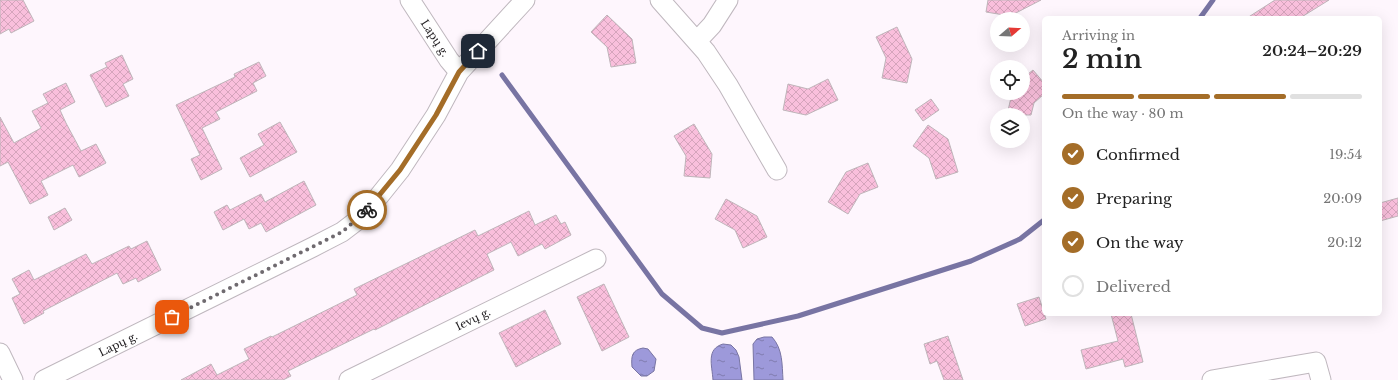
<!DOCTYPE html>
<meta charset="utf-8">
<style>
body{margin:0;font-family:"Libre Baskerville",serif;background:#f2f2f2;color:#222;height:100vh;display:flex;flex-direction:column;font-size:15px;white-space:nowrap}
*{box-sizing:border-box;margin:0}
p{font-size:13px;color:#767676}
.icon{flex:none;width:22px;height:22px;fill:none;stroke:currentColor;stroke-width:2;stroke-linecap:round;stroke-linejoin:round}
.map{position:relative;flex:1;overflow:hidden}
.side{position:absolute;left:1042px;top:16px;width:340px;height:300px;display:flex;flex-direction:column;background:#fff;border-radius:6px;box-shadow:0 4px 16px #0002}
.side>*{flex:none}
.needle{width:26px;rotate:71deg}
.controls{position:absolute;left:990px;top:12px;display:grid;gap:8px}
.controls a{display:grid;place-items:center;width:40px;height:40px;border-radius:50%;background:#fff;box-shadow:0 4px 16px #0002;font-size:20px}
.pin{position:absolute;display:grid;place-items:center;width:34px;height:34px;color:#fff;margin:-17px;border-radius:8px;box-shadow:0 2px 6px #0006}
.courier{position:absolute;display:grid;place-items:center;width:40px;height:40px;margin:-20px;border:3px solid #a46d28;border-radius:50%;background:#fff;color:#222;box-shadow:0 1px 5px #0007}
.overview em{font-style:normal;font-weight:600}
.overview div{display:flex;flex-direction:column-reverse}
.overview{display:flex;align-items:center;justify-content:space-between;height:68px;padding:0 20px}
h1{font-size:26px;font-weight:600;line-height:30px}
.bar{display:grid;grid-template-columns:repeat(4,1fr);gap:6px 4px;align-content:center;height:48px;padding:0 20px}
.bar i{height:5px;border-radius:3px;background:#e0e0e0}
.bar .selected{background:#a46d28}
.bar p{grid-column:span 4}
ol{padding:0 20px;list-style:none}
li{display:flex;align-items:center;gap:12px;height:44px}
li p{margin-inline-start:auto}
li .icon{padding:4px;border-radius:50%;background:#a46d28;color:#fff;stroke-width:4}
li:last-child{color:#767676}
li i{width:22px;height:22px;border:2px solid #e0e0e0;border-radius:50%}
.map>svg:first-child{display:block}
</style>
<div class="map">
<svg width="1398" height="380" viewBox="0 0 1398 380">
<defs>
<pattern id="water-ripples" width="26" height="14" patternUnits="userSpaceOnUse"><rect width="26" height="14" fill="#9d99da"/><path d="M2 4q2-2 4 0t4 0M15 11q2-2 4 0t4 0" fill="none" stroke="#807cb0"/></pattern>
<pattern id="building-cross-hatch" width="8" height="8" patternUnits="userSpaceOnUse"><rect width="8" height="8" fill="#f9bfdc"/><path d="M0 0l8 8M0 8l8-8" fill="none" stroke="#d5a4bc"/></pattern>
</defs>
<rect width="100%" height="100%" fill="#fef6fd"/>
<!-- water -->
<path fill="url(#water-ripples)" stroke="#7874a3" d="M 764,337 L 772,337 C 783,349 782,365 783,380 L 754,380 L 753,344 L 757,339 Z
M 723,344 L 731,345 L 736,350 L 739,357 L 742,380 L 713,380 C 712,365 706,349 723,344 Z
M 643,348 L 648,349 L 656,359 L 654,371 L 647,376 L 641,376 L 632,367 C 631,356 632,350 643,348 Z"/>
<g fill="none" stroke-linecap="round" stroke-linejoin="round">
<!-- stream -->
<path stroke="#7874a3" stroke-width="5" d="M 1200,18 L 1213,0
M 502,75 L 662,294 L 702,328 L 722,333 L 798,316 L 971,261 L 1020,239 L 1044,220"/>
</g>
<!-- building -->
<path fill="url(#building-cross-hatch)" stroke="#bfb5ba" d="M 0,0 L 23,0 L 34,21 L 11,33 L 9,29 L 0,34 Z
M 988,0 L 1041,0 L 1010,16 L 986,12 Z
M 1275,0 L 1329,0 L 1300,18 L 1247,18 Z
M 607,15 L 632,39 L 636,63 L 611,67 L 607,47 L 591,32 Z
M 897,27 L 912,59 L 907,83 L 882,78 L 886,58 L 876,37 Z
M 122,55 L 133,79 L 123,84 L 129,96 L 106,107 L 90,75 L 107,67 L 105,63 Z
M 259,62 L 266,76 L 253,83 L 257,91 L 216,112 L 220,119 L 202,128 L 222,169 L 201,180 L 191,159 L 200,155 L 176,105 L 235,77 L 234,74 Z
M 1033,70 L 1044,83 L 1044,94 L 1034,103 L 1031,115 L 1007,115 L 1012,93 L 1023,93 L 1023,78 Z
M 828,79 L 838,100 L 806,115 L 783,110 L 788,84 L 808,89 Z
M 66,83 L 75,102 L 60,110 L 66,123 L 81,151 L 96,144 L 106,163 L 79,177 L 73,165 L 41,181 L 48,195 L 30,204 L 8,162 L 0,166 L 0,117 L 14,143 L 41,128 L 32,111 L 48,103 L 43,94 Z
M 931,99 L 939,110 L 923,121 L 915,110 Z
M 280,122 L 297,152 L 250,177 L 240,158 L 264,145 L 258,134 Z
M 694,124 L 712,154 L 710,178 L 684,176 L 686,156 L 674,136 Z
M 928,125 L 948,139 L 958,172 L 936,179 L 929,158 L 913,146 Z
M 868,163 L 878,187 L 860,194 L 848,214 L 828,202 L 846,172 Z
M 304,181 L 316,205 L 266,232 L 261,223 L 249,229 L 244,219 L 223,230 L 214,212 L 227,205 L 230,210 L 261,194 L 265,202 Z
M 1398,198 L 1398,216 L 1380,221 L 1380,203 Z
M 726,199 L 757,216 L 767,237 L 743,248 L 735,230 L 715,219 Z
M 65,208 L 72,220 L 54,230 L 48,217 Z
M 529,211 L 535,225 L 556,215 L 561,224 L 565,222 L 571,235 L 545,249 L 542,244 L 518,256 L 511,242 L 487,254 L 494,270 L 375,330 L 374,329 L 288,371 L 291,376 L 283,380 L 181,380 L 211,364 L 217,375 L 249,359 L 244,349 L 271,336 L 272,337 L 357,295 L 354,289 L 475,230 L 478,236 Z
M 147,241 L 161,270 L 138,282 L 136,278 L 123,284 L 117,273 L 43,311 L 44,313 L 24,324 L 12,298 L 20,294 L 12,279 L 29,270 L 34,280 L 86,254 L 92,264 L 129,246 L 131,249 Z
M 604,284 L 629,337 L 602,351 L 577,297 Z
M 1039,297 L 1046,319 L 1025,326 L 1017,304 Z
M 545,310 L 561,344 L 516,367 L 499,333 Z
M 1111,314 L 1131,314 L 1143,362 L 1125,367 L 1123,359 L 1086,369 L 1081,350 L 1118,341 Z
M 948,336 L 963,380 L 944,380 L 937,361 L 930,364 L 924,344 Z"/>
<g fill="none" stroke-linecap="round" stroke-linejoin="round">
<!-- minor casing -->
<g stroke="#bfb7be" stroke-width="21">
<path id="minor" d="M 660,0 L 706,52 L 728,85 L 777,170
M 697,41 L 712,25 L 728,0
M 459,72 L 525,0
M 0,353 L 13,380
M 44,380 L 313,247 L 342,232 L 363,216 L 400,170 L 436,115 L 459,72 L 449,60 L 410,0
M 349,380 L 596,259
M 1212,380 L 1316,362 L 1321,380"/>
</g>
<!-- minor -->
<use href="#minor" stroke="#fff" stroke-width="19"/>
</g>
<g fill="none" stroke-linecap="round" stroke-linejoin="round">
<!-- done -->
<path stroke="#6f6a6f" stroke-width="4" stroke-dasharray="0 7.2" d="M 172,317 L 342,232 L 367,210"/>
<!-- route -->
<path stroke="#a46d28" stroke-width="5" d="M 367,210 L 400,170 L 436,115 L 459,72 L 478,51"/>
</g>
<g text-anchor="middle" stroke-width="4" stroke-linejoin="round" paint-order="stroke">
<!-- street labels -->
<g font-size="11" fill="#221f22" stroke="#fff">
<text transform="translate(435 38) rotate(57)" y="4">Lapų g.</text>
<text transform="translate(473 319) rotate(-26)" y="4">Ievų g.</text>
<text transform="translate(118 344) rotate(-26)" y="4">Lapų g.</text>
</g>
</g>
</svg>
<div class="controls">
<a><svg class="needle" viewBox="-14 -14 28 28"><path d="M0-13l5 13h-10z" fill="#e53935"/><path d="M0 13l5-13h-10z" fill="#767676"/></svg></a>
<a><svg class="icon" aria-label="locate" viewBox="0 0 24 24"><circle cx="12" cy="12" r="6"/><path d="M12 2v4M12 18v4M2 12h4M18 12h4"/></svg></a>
<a><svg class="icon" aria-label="layers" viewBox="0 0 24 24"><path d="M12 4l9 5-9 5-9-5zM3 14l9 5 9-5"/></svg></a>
</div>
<div class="pin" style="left:172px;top:317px;background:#ea580c"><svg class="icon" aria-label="bag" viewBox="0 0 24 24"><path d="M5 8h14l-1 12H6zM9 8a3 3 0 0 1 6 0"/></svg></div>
<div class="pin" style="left:478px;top:51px;background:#1f2937"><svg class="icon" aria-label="home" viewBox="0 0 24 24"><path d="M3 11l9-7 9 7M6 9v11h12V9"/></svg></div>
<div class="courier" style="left:367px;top:210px"><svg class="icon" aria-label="bike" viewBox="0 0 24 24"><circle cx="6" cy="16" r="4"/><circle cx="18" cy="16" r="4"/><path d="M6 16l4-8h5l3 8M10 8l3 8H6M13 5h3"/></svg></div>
<section class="side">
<div class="overview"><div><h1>2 min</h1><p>Arriving in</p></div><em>20:24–20:29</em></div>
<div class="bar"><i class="selected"></i><i class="selected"></i><i class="selected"></i><i></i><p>On the way · 80 m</p></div>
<ol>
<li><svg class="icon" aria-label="check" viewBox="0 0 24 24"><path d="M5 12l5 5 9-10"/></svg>Confirmed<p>19:54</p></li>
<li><svg class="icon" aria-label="check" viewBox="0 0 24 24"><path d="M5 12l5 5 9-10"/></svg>Preparing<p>20:09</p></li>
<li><svg class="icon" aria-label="check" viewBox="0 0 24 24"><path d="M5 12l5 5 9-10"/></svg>On the way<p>20:12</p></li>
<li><i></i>Delivered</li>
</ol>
</section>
</div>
